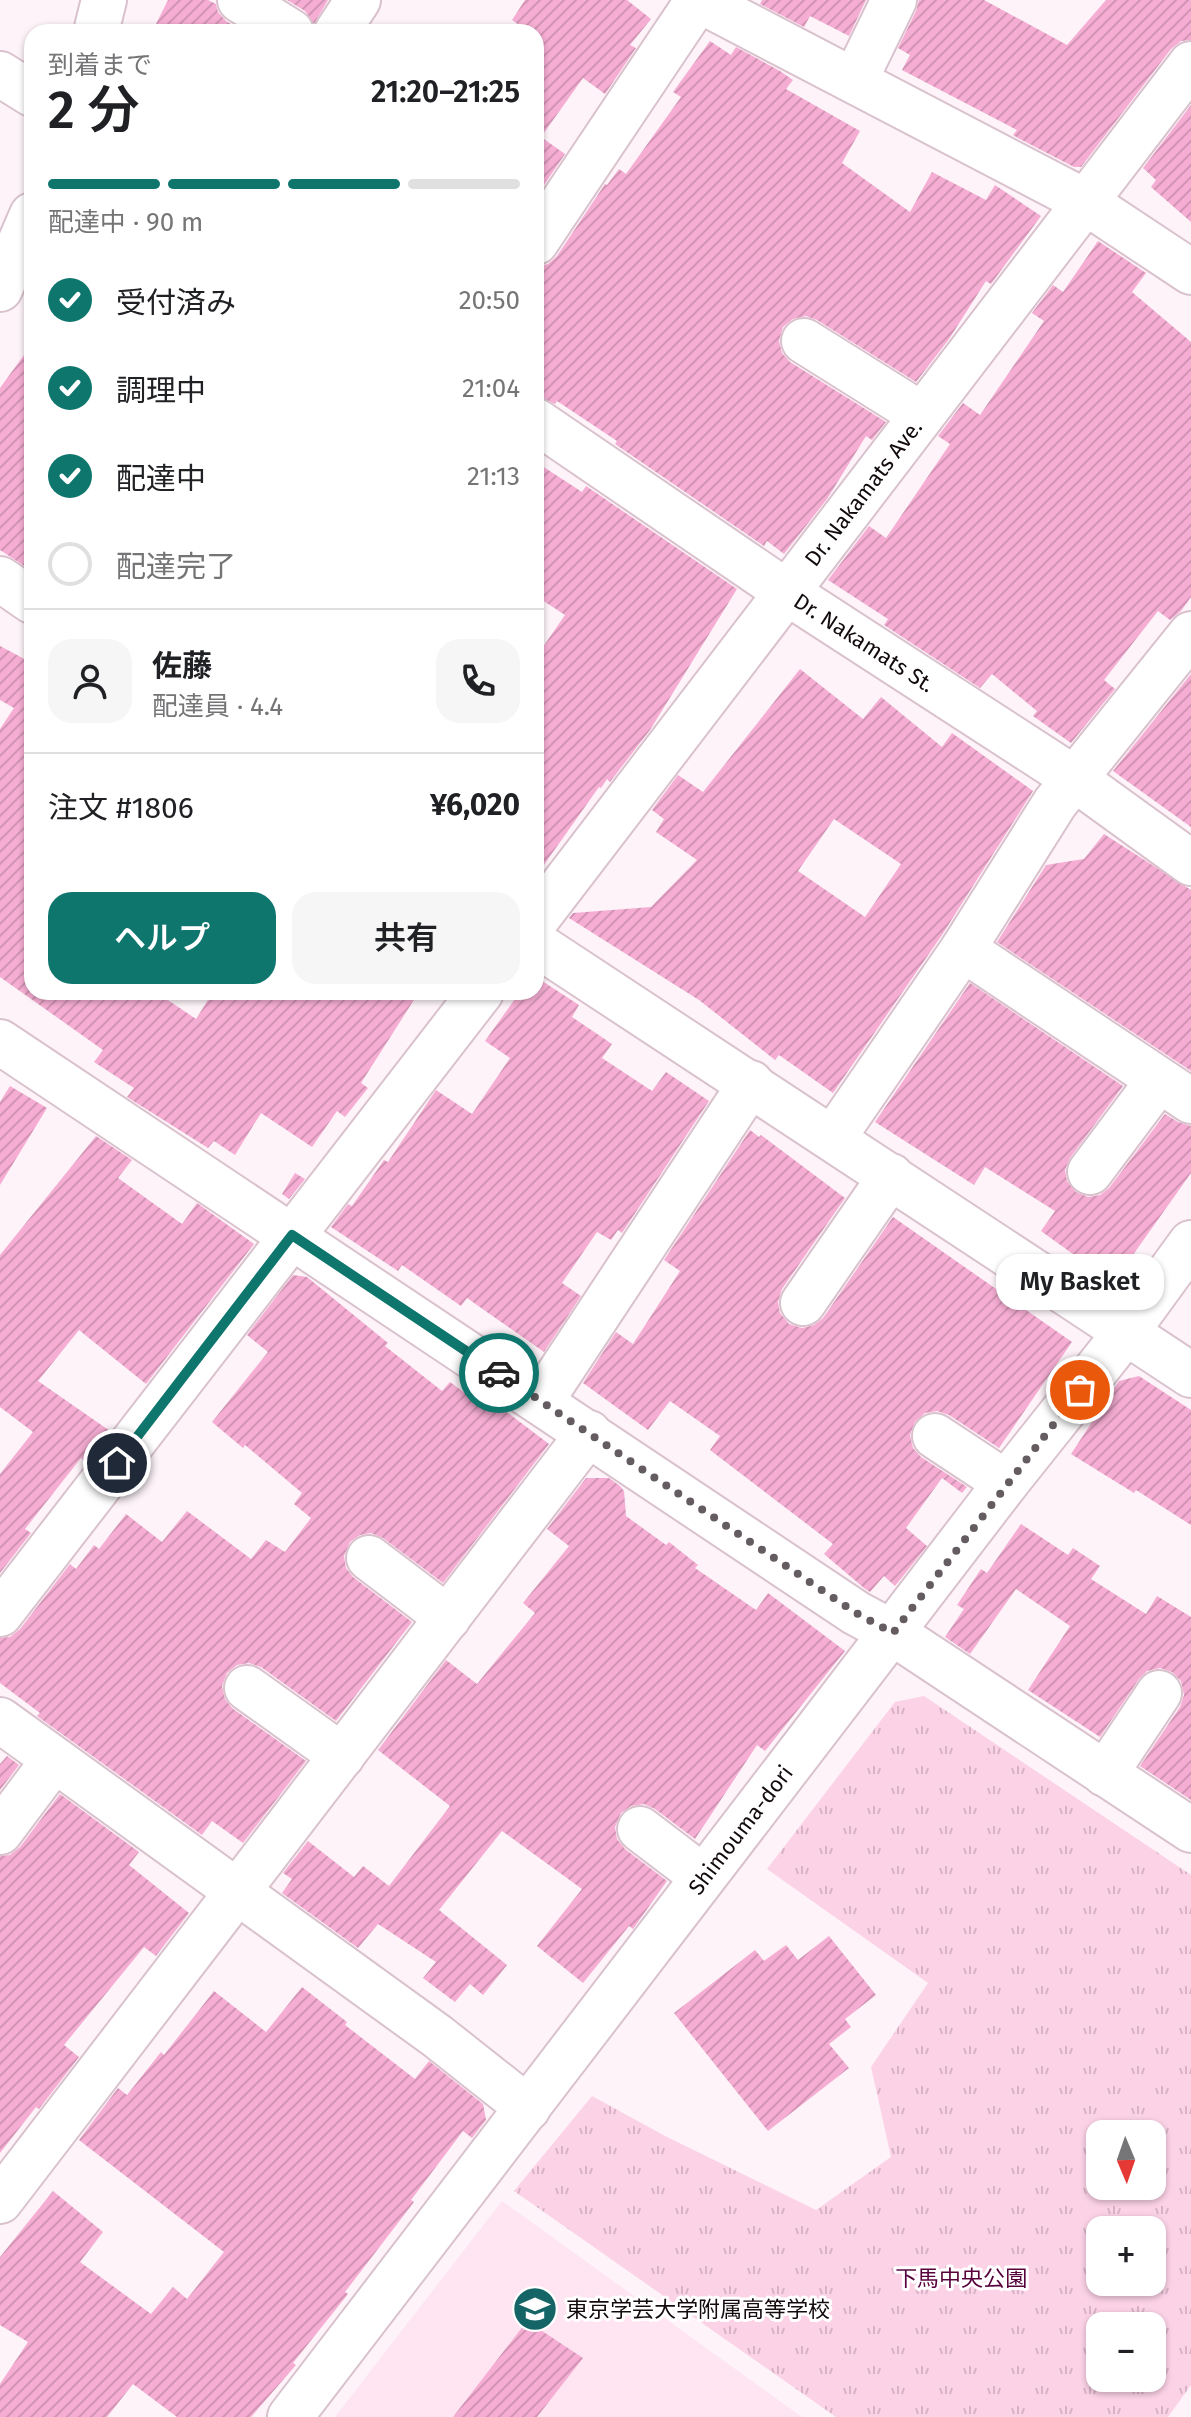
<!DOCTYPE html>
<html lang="ja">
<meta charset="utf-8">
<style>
body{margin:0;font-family:"Fira Sans","Noto Sans JP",sans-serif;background:#f6f6f6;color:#202124;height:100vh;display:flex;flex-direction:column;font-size:30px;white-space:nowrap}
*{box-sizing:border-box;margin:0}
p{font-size:26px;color:#757577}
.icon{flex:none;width:44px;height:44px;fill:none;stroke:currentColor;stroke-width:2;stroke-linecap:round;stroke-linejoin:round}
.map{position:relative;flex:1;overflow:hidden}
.panel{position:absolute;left:24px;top:24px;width:520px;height:976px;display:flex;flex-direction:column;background:#fff;border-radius:24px;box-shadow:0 2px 6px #0004}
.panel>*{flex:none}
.needle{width:52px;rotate:178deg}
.fabs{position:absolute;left:1086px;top:2120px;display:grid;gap:16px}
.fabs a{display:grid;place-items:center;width:80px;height:80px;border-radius:16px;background:#fff;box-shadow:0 2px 6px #0004;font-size:40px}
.pin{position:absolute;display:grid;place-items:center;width:68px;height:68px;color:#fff;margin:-34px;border:4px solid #fff;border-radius:50%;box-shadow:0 2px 8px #0007}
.courier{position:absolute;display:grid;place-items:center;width:80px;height:80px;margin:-40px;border:6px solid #0f766e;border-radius:50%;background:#fff;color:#222;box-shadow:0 2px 10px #0007}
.bubble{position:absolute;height:56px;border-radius:24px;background:#fff;box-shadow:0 2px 6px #0004;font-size:26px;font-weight:600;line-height:56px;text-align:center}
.head em{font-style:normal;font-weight:600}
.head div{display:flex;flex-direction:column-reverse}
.head{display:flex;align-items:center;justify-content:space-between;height:136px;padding:0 24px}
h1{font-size:52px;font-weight:600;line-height:60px}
.bar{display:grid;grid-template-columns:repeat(4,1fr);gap:12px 8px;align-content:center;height:96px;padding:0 24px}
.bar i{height:10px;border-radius:6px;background:#e0e0e0}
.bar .current{background:#0f766e}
.bar p{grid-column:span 4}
.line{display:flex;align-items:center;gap:20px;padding:0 24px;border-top:2px solid #e0e0e0}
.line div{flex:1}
.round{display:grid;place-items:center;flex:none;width:84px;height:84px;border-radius:24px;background:#f6f6f6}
ol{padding:0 24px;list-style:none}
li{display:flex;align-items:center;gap:24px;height:88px}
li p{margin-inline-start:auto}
li .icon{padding:8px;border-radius:50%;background:#0f766e;color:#fff;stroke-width:4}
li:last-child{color:#757577}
li i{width:44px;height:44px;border:4px solid #e0e0e0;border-radius:50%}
.action{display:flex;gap:16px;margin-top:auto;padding:16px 24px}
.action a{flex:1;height:92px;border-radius:24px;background:#0f766e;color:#fff;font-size:32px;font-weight:600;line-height:92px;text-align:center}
.action a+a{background:#f6f6f6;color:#202124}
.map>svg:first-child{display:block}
</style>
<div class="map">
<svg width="1191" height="2417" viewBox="0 0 1191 2417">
<defs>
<pattern id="park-tufts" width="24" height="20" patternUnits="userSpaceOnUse" patternTransform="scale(2)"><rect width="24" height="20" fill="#fcd2e7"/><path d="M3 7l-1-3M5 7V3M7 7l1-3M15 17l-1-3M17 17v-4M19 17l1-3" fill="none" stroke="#d7b3c5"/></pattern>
<pattern id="building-hatch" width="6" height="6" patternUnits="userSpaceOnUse" patternTransform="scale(2)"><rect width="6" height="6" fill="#f6add3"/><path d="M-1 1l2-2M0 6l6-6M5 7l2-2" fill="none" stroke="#d294b4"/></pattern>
</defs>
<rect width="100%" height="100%" fill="#fdf3f8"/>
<!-- built -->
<path fill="#fee5f1" d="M 502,2201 L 802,2417 L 335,2417 Z"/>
<!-- park -->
<path fill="url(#park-tufts)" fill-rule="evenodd" d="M 924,1696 L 1191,1875 L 1191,2385 L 1168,2417 L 836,2417 L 514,2191 L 592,2096 L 665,2136 L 816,2210 L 891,2157 L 871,2067 L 928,1983 L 767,1869 L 895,1702 ZM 1100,2134 L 1152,2134 L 1152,2186 L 1100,2186 ZM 1100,2230 L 1152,2230 L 1152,2282 L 1100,2282 ZM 1100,2326 L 1152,2326 L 1152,2378 L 1100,2378 Z"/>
<!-- building -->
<path fill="url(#building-hatch)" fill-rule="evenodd" d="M 168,0 L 208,0 L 216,4 L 218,12 L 226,21 L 244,32 L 152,32 Z
M 287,0 L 328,0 L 314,24 L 305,11 Z
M 525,0 L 627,0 L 651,19 L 630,45 L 636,48 L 605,94 L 583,78 L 541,137 L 565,154 L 536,197 L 536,32 L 529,32 L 512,20 Z
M 762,0 L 866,0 L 849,36 L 810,16 L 804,27 L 760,4 Z
M 919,0 L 984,0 L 1067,45 L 1106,0 L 1191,0 L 1191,40 L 1181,41 L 1171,49 L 1081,167 L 1074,167 L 1018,138 L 1013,135 L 1017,130 L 902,70 L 910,55 L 898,48 L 916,11 Z
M 710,41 L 731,55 L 736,47 L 780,71 L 793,80 L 786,89 L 860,131 L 842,163 L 910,212 L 932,172 L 986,200 L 995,185 L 1041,216 L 991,284 L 986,281 L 949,339 L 916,382 L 817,320 L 806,316 L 793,319 L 783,327 L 779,341 L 782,353 L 790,362 L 886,422 L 872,440 L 866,436 L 827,499 L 784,554 L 767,541 L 764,546 L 615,444 L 617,441 L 557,401 L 555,404 L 536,396 L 536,267 L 548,264 L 557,256 L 605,184 L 607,185 L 619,169 L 626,174 L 681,97 L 673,92 Z
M 1191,105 L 1191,222 L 1151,187 L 1156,180 L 1143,168 Z
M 1098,241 L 1146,273 L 1132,292 L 1191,342 L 1191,597 L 1181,611 L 1170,620 L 1158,611 L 1104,680 L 1115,689 L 1071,743 L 1033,716 L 1037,711 L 992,674 L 980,688 L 884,625 L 888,619 L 828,580 L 869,526 L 886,538 L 950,444 L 938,436 L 963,403 L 980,415 L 1044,321 L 1032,313 L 1053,285 L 1063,292 Z
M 32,344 L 32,571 L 0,550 L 0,388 Z
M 536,462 L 582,492 L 586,486 L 737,589 L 650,730 L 610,782 L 607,779 L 601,788 L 599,787 L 536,876 L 536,657 L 565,615 L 536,596 Z
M 0,646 L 32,663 L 32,992 L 156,992 L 196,1019 L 213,992 L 419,992 L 361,1083 L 368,1088 L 345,1117 L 337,1111 L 312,1147 L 261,1113 L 235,1155 L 214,1141 L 208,1148 L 127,1097 L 134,1088 L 94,1062 L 103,1050 L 0,977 L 0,729 L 14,708 L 0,700 Z
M 800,669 L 863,719 L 881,697 L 942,747 L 952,733 L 1033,791 L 942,935 L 833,1093 L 779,1055 L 775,1060 L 699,1000 L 569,918 L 573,913 L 651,907 L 697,860 L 656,832 L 664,819 L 652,810 L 678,775 L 703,792 ZM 834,819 L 901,864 L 865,917 L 798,871 Z
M 1191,674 L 1191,827 L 1113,771 Z
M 1104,834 L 1191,890 L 1191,1071 L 997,942 L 1046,865 L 1084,859 Z
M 536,977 L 579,1005 L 572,1017 L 612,1044 L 602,1058 L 652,1091 L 666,1072 L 709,1101 L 622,1233 L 618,1230 L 611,1240 L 597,1232 L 562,1283 L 581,1296 L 544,1352 L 467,1298 L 461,1306 L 402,1265 L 398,1271 L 331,1227 L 348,1204 L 352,1206 L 384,1160 L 388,1162 L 436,1090 L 472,1114 L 510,1058 L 485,1041 L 520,992 L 536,992 Z
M 970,983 L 1123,1086 L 1070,1158 L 1065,1170 L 1067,1181 L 1076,1192 L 1088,1197 L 1100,1195 L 1109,1188 L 1165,1114 L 1178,1122 L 1191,1126 L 1191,1173 L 1113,1283 L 1041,1231 L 1055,1211 L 985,1167 L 974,1185 L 875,1122 Z
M 10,1086 L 47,1108 L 0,1185 L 0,1102 Z
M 750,1130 L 759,1137 L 761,1135 L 845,1198 L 782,1289 L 778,1302 L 780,1313 L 789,1324 L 802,1328 L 814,1325 L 823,1318 L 893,1217 L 1072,1342 L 999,1448 L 949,1415 L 937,1411 L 925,1413 L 915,1422 L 910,1435 L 913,1448 L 921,1457 L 967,1487 L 962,1493 L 942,1478 L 906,1528 L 927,1546 L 895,1586 L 884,1576 L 870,1592 L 864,1588 L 824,1554 L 833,1544 L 710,1450 L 720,1436 L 670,1401 L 648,1430 L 583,1383 L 616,1332 L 633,1344 L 680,1271 L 664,1260 Z
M 96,1136 L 132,1160 L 118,1178 L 182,1224 L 197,1203 L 254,1244 L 146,1384 L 79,1330 L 38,1381 L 110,1431 L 86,1462 L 81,1458 L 25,1529 L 31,1533 L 0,1573 L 0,1474 L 33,1432 L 0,1407 L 0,1255 Z
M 295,1173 L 305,1179 L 289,1199 L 282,1194 Z
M 293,1275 L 307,1277 L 388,1343 L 385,1346 L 442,1391 L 450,1382 L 477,1402 L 483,1394 L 549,1444 L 443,1583 L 383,1538 L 371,1533 L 360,1535 L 350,1542 L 344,1556 L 346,1568 L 353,1577 L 412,1622 L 336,1721 L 261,1667 L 249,1663 L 237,1665 L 227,1673 L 222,1686 L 225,1699 L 232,1708 L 306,1761 L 243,1843 L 212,1821 L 202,1835 L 37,1716 L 40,1713 L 0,1683 L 0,1638 L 10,1637 L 20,1629 L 70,1564 L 76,1569 L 94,1545 L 99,1549 L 126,1514 L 162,1542 L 187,1511 L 251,1559 L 266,1540 L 285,1552 L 311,1518 L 294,1504 L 302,1493 L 245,1445 L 243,1448 L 212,1422 L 268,1352 L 247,1335 Z
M 1139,1376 L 1191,1410 L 1191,1525 L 1136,1490 L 1134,1493 L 1071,1454 L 1119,1381 Z
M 586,1478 L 609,1478 L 620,1486 L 624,1491 L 626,1516 L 666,1545 L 669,1542 L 698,1565 L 695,1568 L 756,1610 L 768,1593 L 845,1651 L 765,1751 L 757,1745 L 695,1839 L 655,1809 L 644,1804 L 631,1806 L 621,1813 L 615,1827 L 617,1839 L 625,1849 L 667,1881 L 633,1929 L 629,1926 L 583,1983 L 537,1946 L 582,1889 L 502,1831 L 439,1910 L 507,1965 L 483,1995 L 470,1984 L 455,2002 L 423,1978 L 436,1962 L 378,1924 L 358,1948 L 282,1893 L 292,1879 L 283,1873 L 308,1841 L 354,1877 L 363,1866 L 389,1886 L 450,1806 L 378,1750 L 446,1660 L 477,1684 L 535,1613 L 523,1603 L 569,1546 L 547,1529 Z
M 1021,1524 L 1068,1555 L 1073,1548 L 1100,1566 L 1091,1579 L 1146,1614 L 1157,1596 L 1191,1617 L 1191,1800 L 1140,1766 L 1180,1707 L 1184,1695 L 1181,1681 L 1172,1672 L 1160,1668 L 1147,1671 L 1139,1679 L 1100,1737 L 1028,1690 L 1070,1626 L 1016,1589 L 970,1654 L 945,1637 L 964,1609 L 957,1605 L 981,1569 L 987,1573 Z
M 7,1756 L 19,1765 L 0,1790 L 0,1764 Z
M 60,1794 L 139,1852 L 129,1865 L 189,1913 L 156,1956 L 144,1947 L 64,2045 L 79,2057 L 39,2109 L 36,2107 L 0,2153 L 0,1856 L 10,1855 L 20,1847 Z
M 829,1936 L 876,1995 L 845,2019 L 851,2027 L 829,2044 L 849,2068 L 768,2131 L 674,2013 L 755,1950 L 764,1961 L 786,1945 L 798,1960 Z
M 302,1987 L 347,2022 L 345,2025 L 415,2079 L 429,2061 L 483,2104 L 486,2120 L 472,2138 L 463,2131 L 411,2200 L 414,2202 L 345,2292 L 348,2294 L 293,2363 L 296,2365 L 251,2417 L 177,2417 L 133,2384 L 107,2417 L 0,2417 L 0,2384 L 28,2342 L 0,2325 L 0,2257 L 53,2191 L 103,2232 L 80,2262 L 151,2314 L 173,2287 L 187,2299 L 224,2252 L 79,2140 L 118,2088 L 127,2095 L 161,2052 L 164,2055 L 214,1991 L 266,2032 Z
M 527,2321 L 583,2358 L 537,2417 L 453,2417 Z"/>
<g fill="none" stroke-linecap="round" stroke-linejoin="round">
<!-- minor casing -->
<g stroke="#d9c2cd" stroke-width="48">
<g id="minor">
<path d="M 240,0 L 291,32"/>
<path d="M 699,0 L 1084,201 L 1191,272"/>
<path d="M 96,32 L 104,0"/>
<path d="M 337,32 L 358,0"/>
<path d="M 0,74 L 32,94"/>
<path d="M 855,80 L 894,0"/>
<path d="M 536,242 L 698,0"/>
<path d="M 0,289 L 32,215"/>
<path d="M 804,341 L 922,415"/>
<path id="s1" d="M 536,421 L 788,593 L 1075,779 L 1191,863"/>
<path d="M 0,579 L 32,601"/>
<path id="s2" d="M 536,920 L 1191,64"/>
<path d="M 536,944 L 1191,1375"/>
<path d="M 963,949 L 1191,1101"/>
<path d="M 0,1042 L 856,1613 L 893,1633 L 1191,1830"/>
<path d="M 833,1138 L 963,949 L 1055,803 L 1191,634"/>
<path d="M 1090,1172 L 1159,1080"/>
<path d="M 803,1303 L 891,1176"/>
<path d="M 541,1401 L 751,1083"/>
<path d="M 935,1436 L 1006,1483"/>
<path d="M 369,1558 L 448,1618"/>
<path d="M 0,1614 L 481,992"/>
<path d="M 247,1688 L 342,1756"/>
<path d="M 0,1720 L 437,2036 L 528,2108"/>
<path d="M 1105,1774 L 1159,1693"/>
<path d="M 640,1829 L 703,1877"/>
<path d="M 0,1832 L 54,1760"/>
<path d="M 0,2201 L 589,1433"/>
<path id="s3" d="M 290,2417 L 1006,1483 L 1127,1331 L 1191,1243"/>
</g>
</g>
<!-- minor -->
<use href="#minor" stroke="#fff" stroke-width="44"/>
</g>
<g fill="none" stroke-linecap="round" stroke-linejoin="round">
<!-- done -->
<path stroke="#645c60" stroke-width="8" stroke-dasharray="0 14.4" d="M 499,1373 L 856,1613 L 893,1633 L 1080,1390"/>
<!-- route -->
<path stroke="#0f766e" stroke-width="10" d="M 117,1463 L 292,1235 L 499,1373"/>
</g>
<!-- icons -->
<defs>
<g id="school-disc" transform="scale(2.3)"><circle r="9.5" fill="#156566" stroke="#fff"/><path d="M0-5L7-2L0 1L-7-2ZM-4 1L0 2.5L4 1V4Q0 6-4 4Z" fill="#fff"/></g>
</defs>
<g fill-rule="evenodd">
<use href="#school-disc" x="535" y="2309"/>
</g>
<g text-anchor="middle" stroke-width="6" stroke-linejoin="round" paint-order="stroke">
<!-- street labels -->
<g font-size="22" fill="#120a0e" stroke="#fff">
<text dy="8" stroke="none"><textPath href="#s2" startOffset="538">Dr. Nakamats Ave.</textPath></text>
<text dy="8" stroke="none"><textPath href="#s1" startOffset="396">Dr. Nakamats St.</textPath></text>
<text dy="8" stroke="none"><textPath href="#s3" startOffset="740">Shimouma-dori</textPath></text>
</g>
<!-- park labels -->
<g font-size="22" fill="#58013c" stroke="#fff">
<text x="961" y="2286">下馬中央公園</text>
</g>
<!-- poi labels -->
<g font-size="22" fill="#120a0e" stroke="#fff" text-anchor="start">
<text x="566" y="2317">東京学芸大学附属高等学校</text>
</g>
</g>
</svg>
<div class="fabs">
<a><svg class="needle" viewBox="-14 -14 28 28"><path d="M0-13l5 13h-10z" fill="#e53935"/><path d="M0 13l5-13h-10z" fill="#757577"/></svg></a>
<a>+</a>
<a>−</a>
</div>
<div class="pin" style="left:1080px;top:1390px;background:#ea580c"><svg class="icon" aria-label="bag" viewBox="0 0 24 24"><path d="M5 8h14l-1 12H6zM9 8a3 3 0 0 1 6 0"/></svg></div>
<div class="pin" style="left:117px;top:1463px;background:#1f2937"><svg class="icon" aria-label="home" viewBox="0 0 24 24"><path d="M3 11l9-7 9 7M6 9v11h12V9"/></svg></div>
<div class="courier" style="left:499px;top:1373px"><svg class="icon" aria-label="car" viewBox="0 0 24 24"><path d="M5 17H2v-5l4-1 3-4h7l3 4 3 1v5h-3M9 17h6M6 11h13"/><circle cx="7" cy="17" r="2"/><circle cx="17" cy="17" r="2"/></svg></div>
<div class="bubble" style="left:996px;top:1254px;width:168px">My Basket</div>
<section class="panel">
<div class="head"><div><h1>2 分</h1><p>到着まで</p></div><em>21:20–21:25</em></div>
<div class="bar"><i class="current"></i><i class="current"></i><i class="current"></i><i></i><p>配達中 · 90 m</p></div>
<ol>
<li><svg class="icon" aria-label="check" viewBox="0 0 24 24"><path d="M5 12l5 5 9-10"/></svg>受付済み<p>20:50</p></li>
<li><svg class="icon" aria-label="check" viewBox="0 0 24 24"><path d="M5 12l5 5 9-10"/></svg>調理中<p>21:04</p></li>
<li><svg class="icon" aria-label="check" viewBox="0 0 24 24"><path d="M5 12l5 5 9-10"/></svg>配達中<p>21:13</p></li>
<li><i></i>配達完了</li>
</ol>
<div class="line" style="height:144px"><a class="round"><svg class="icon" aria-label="person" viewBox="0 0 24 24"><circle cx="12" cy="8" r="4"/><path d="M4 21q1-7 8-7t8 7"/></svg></a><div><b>佐藤</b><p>配達員 · 4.4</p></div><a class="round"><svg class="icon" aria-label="phone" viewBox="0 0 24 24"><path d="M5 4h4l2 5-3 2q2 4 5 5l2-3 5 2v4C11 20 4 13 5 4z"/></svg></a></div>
<div class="line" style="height:104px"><div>注文 #1806</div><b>¥6,020</b></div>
<div class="action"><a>ヘルプ</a><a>共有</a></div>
</section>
</div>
